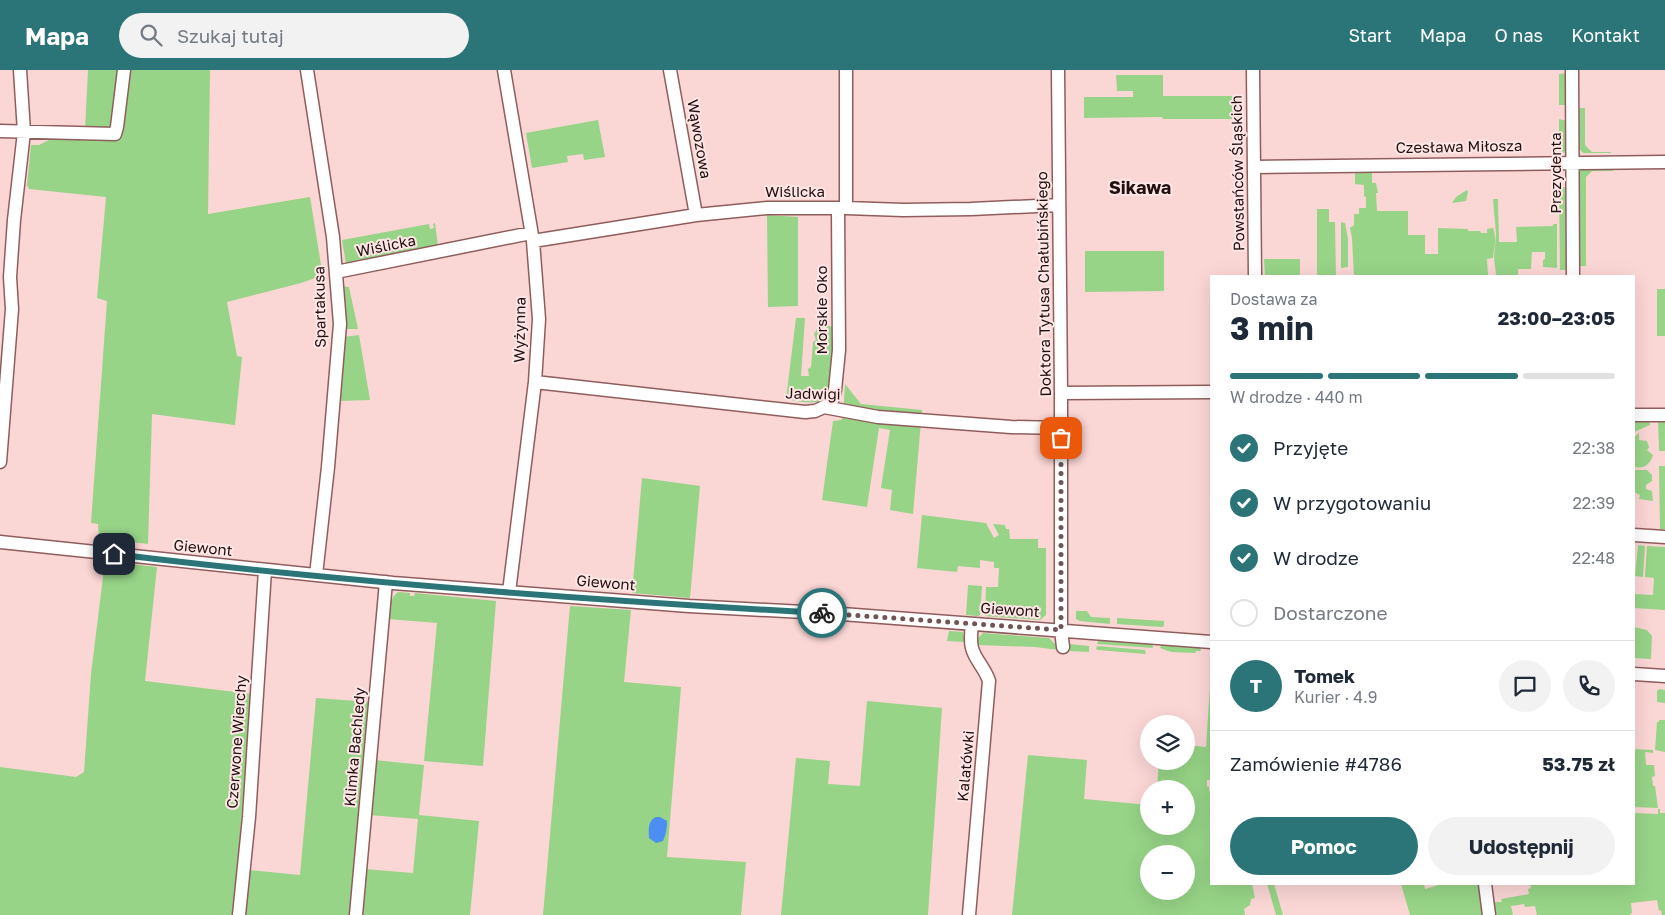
<!DOCTYPE html>
<html lang="pl">
<meta charset="utf-8">
<style>
body{margin:0;font-family:"Golos Text",sans-serif;background:#f2f2f3;color:#1f2937;height:100vh;display:flex;flex-direction:column;font-size:19px;white-space:nowrap}
*{box-sizing:border-box;margin:0}
p{font-size:16px;color:#747a83}
.icon{flex:none;width:28px;height:28px;fill:none;stroke:currentColor;stroke-width:2;stroke-linecap:round;stroke-linejoin:round}
.map{position:relative;flex:1;overflow:hidden}
.side{position:absolute;left:1210px;top:205px;width:425px;height:610px;display:flex;flex-direction:column;background:#fff;border-radius:0px;box-shadow:0 5px 20px #0002}
.side>*{flex:none}
.fabs{position:absolute;left:1140px;top:645px;display:grid;gap:10px}
.fabs a{display:grid;place-items:center;width:55px;height:55px;border-radius:50%;background:#fff;box-shadow:0 5px 20px #0002;font-size:25px}
.pin{position:absolute;display:grid;place-items:center;width:42px;height:42px;color:#fff;margin:-21px;border-radius:10px;box-shadow:0 2px 8px #0006}
.courier{position:absolute;display:grid;place-items:center;width:50px;height:50px;margin:-25px;border:4px solid #2b7578;border-radius:50%;background:#fff;color:#222;box-shadow:0 1px 6px #0007}
.headline em{font-style:normal;font-weight:700}
.headline div{display:flex;flex-direction:column-reverse}
.headline{display:flex;align-items:center;justify-content:space-between;height:85px;padding:0 20px}
h1{font-size:32px;font-weight:700;line-height:38px}
.bar{display:grid;grid-template-columns:repeat(4,1fr);gap:8px 5px;align-content:center;height:60px;padding:0 20px}
.bar i{height:6px;border-radius:4px;background:#e0e1e3}
.bar .selected{background:#2b7578}
.bar p{grid-column:span 4}
.line{display:flex;align-items:center;gap:12px;padding:0 20px;border-top:1px solid #e0e1e3}
.line div{flex:1}
.round{display:grid;place-items:center;flex:none;width:52px;height:52px;border-radius:26px;background:#f2f2f3}
ol{padding:0 20px;list-style:none}
li{display:flex;align-items:center;gap:15px;height:55px}
li p{margin-inline-start:auto}
li .icon{padding:5px;border-radius:50%;background:#2b7578;color:#fff;stroke-width:4}
li:last-child{color:#747a83}
li i{width:28px;height:28px;border:2px solid #e0e1e3;border-radius:50%}
.cta{display:flex;gap:10px;margin-top:auto;padding:10px 20px}
.cta a{flex:1;height:58px;border-radius:30px;background:#2b7578;color:#fff;font-size:20px;font-weight:700;line-height:58px;text-align:center}
.cta a+a{background:#f2f2f3;color:#1f2937}
header{display:flex;align-items:center;gap:30px;box-sizing:border-box;height:70px;padding:0 25px;background:#2b7578;color:#fff}
header strong{font-size:24px}
nav{display:flex;gap:28px;margin-inline-start:auto;font-size:18px}
.search{width:350px;height:45px;background:#f2f2f3;display:flex;align-items:center;gap:12px;box-sizing:border-box;padding:0 18px;border-radius:28px;color:#747a83;font-size:19px}
.map>svg:first-child{display:block}
</style>
<header>
<strong>Mapa</strong>
<div class="search"><svg class="icon" aria-label="search" viewBox="0 0 24 24"><circle cx="10" cy="10" r="6"/><path d="M15 15l6 6"/></svg>Szukaj tutaj</div>
<nav><a>Start</a><a>Mapa</a><a>O nas</a><a>Kontakt</a></nav>
</header>
<div class="map">
<svg width="1665" height="845" viewBox="0 0 1665 845">
<rect width="100%" height="100%" fill="#fad6d5"/>
<!-- green -->
<path fill="#97d487" fill-rule="evenodd" d="M 88,0 L 119,0 L 112,54 L 104,60 L 85,60 Z
M 128,0 L 210,0 L 208,144 L 310,127 L 322,201 L 318,207 L 301,213 L 227,232 L 237,286 L 242,287 L 235,355 L 152,344 L 148,474 L 99,468 L 98,454 L 91,453 L 107,231 L 97,228 L 106,127 L 29,119 L 27,115 L 31,75 L 39,75 L 51,69 L 118,70 L 121,66 Z
M 1567,3 L 1567,35 L 1559,35 L 1559,4 Z
M 1116,5 L 1163,5 L 1163,26 L 1242,26 L 1242,49 L 1163,49 L 1162,47 L 1084,48 L 1084,27 L 1133,27 L 1133,21 L 1117,21 Z
M 1578,38 L 1585,38 L 1585,75 L 1592,82 L 1611,82 L 1611,83 L 1583,83 L 1577,76 Z
M 1559,49 L 1567,51 L 1566,83 L 1559,82 Z
M 598,50 L 605,87 L 584,90 L 583,84 L 567,86 L 568,92 L 532,98 L 526,63 Z
M 1613,97 L 1613,101 L 1592,101 L 1586,107 L 1586,196 L 1579,196 L 1578,101 L 1580,99 Z
M 1355,103 L 1372,103 L 1372,113 L 1376,113 L 1378,123 L 1376,123 L 1377,141 L 1408,141 L 1408,165 L 1425,165 L 1425,184 L 1438,184 L 1438,158 L 1468,159 L 1468,161 L 1480,161 L 1481,163 L 1487,163 L 1487,159 L 1493,158 C 1497,168 1494,179 1493,188 L 1487,189 L 1488,205 L 1496,205 L 1494,188 L 1496,164 L 1493,129 L 1498,129 L 1499,172 L 1517,172 L 1516,157 L 1553,156 L 1553,154 L 1557,154 L 1557,198 L 1543,197 L 1543,190 L 1545,189 L 1545,182 L 1532,182 L 1531,199 L 1518,199 L 1518,206 L 1538,206 L 1354,206 L 1352,168 L 1350,158 L 1354,155 L 1354,144 L 1359,144 L 1359,138 L 1366,138 L 1366,127 L 1364,126 L 1364,115 L 1355,114 Z
M 1559,116 L 1567,118 L 1567,198 L 1566,200 L 1560,200 Z
M 1467,120 L 1468,122 L 1466,131 L 1452,133 L 1456,127 Z
M 1317,139 L 1329,139 L 1329,152 L 1335,152 L 1336,206 L 1317,206 Z
M 767,145 L 798,147 L 798,236 L 768,237 Z
M 1341,152 L 1345,153 L 1348,169 L 1348,197 L 1341,198 Z
M 435,153 L 438,176 L 346,194 L 342,170 L 429,154 L 430,159 L 434,158 L 433,154 Z
M 1085,181 L 1164,181 L 1164,221 L 1085,222 Z
M 1264,189 L 1300,189 L 1300,206 L 1265,206 Z
M 341,216 L 349,217 L 358,259 L 342,259 Z
M 1657,219 L 1665,219 L 1665,266 L 1657,266 Z
M 796,248 L 805,248 L 801,306 L 809,306 L 808,299 L 811,297 L 813,272 L 816,270 L 814,264 L 817,259 L 828,256 L 834,257 L 828,326 C 818,337 799,331 786,329 Z
M 359,265 L 370,330 L 339,331 L 344,267 Z
M 845,314 L 861,334 L 922,340 L 913,444 L 890,440 L 892,420 L 881,418 L 890,360 L 879,358 L 867,437 L 822,430 L 833,351 L 841,350 L 843,347 Z
M 1634,349 L 1649,349 L 1650,355 L 1634,362 Z
M 1665,350 L 1665,381 L 1659,381 L 1658,351 Z
M 1639,363 L 1639,370 L 1647,371 L 1649,377 L 1647,380 L 1653,385 C 1650,395 1644,399 1634,397 L 1634,367 Z
M 1659,396 L 1665,396 L 1665,459 L 1660,459 Z
M 1634,400 L 1647,400 L 1652,405 L 1652,411 L 1646,415 L 1646,419 L 1652,421 L 1653,431 L 1639,429 L 1640,425 L 1634,422 L 1635,413 Z
M 642,408 L 700,416 L 690,528 L 632,523 Z
M 922,445 L 986,453 L 994,468 L 999,465 L 993,454 L 1005,455 L 1006,459 L 1009,459 L 1010,469 L 1038,469 L 1038,478 L 1046,478 L 1046,545 L 1040,550 L 985,546 L 986,517 L 998,517 L 999,498 L 994,498 L 994,492 L 980,490 L 980,498 L 958,496 L 957,502 L 917,498 Z
M 1638,475 L 1645,476 L 1643,507 L 1635,506 Z
M 1647,476 L 1665,477 L 1665,540 L 1634,538 L 1634,524 L 1653,525 L 1654,508 L 1645,507 Z
M 105,491 L 157,497 L 145,611 L 252,624 L 233,845 L 0,845 L 0,697 L 76,707 L 84,702 L 91,604 Z
M 968,515 L 982,516 L 980,545 L 978,546 L 966,545 Z
M 398,522 L 410,523 L 410,526 L 414,526 L 415,523 L 496,531 L 483,696 L 424,691 L 437,553 L 388,549 C 389,539 389,529 398,522 Z
M 570,536 L 631,540 L 624,612 L 681,617 L 667,787 L 746,792 L 741,845 L 543,845 Z
M 1076,541 L 1087,541 L 1091,547 L 1110,548 L 1110,554 L 1080,551 L 1076,549 Z
M 1117,548 L 1164,551 L 1164,556 L 1162,557 L 1117,554 Z
M 1634,557 L 1647,560 L 1652,566 L 1651,589 L 1634,588 Z
M 949,561 L 963,562 L 965,572 L 947,571 Z
M 983,563 L 1049,568 L 1054,573 L 1058,574 L 1059,580 L 1035,577 L 978,575 L 978,568 Z
M 1099,568 L 1152,572 L 1153,578 L 1097,574 Z
M 1162,573 L 1200,576 L 1201,581 L 1196,581 L 1195,583 L 1171,582 L 1160,578 Z
M 1069,574 L 1089,576 L 1089,582 L 1068,581 Z
M 1097,576 L 1145,580 L 1146,584 L 1098,580 L 1096,579 Z
M 1211,601 L 1211,710 L 1207,710 L 1207,716 L 1209,717 L 1209,721 L 1211,721 L 1211,814 L 1252,814 L 1255,828 L 1251,829 L 1250,835 L 1244,839 L 1245,845 L 1012,845 L 1028,685 L 1087,690 L 1084,729 L 1149,735 L 1149,756 L 1186,756 L 1186,719 L 1157,719 L 1159,691 L 1186,691 L 1186,675 L 1206,677 ZM 1149,784 L 1186,784 L 1186,821 L 1149,821 Z
M 1659,619 L 1665,620 L 1665,633 L 1657,632 L 1657,621 Z
M 316,628 L 370,632 L 350,845 L 244,845 L 248,800 L 300,805 Z
M 867,631 L 942,638 L 928,845 L 781,845 L 796,688 L 830,691 L 828,714 L 860,716 Z
M 1659,650 L 1665,650 L 1665,682 L 1655,680 L 1657,652 L 1659,652 Z
M 1634,679 L 1653,680 L 1653,683 L 1645,682 L 1646,695 L 1654,695 L 1655,706 L 1652,707 L 1653,716 L 1655,716 L 1658,738 L 1634,737 Z
M 374,690 L 424,695 L 419,745 L 479,751 L 470,845 L 360,845 L 364,799 L 413,803 L 418,749 L 369,745 Z
M 1658,739 L 1660,739 L 1660,743 L 1665,743 L 1665,845 L 1662,845 L 1661,840 L 1659,841 L 1657,830 L 1631,833 L 1632,843 L 1629,845 L 1537,845 L 1535,836 L 1525,837 L 1524,834 L 1511,836 L 1513,845 L 1493,845 L 1491,834 L 1494,832 L 1502,832 L 1501,829 L 1529,824 L 1528,819 L 1531,818 L 1530,814 L 1634,814 L 1634,743 L 1658,744 Z
M 1267,814 L 1274,814 L 1283,845 L 1276,845 Z
M 1401,814 L 1424,814 L 1425,819 L 1442,814 L 1481,814 L 1484,845 L 1410,845 Z"/>
<!-- water -->
<path fill="#4d8ef4" d="M 656,747 L 660,747 L 667,751 C 667,759 666,764 663,771 L 656,773 L 649,768 C 649,761 647,751 656,747 Z"/>
<g fill="none" stroke-linecap="round" stroke-linejoin="round">
<!-- minor casing -->
<g stroke="#905d5d" stroke-width="15">
<path id="minor" d="M 307,0 L 333,167 L 340,254 L 328,397 L 316,505
M 504,0 L 533,171 L 539,249 L 535,312 L 509,522
M 670,0 L 696,145
M 1058,0 L 1061,323 L 1061,560 L 1063,577
M 1253,0 L 1255,206
M 1572,0 L 1573,206
M 0,61 L 115,64 L 117,57 L 124,0
M 1254,97 L 1665,92
M 846,138 L 846,0
M 533,171 L 696,145 L 767,138 L 846,138 L 903,140 L 971,139 L 1059,135
M 336,202 L 531,163
M 535,312 L 805,342 L 815,341 L 824,337 L 878,347 L 1011,357 L 1061,358
M 1061,323 L 1211,322
M 824,337 L 832,331 L 835,320 L 839,280 L 838,138
M 1634,345 L 1665,345
M 0,392 L 12,239 L 10,207 L 14,150 L 24,62 L 20,0
M 1634,465 L 1665,467
M 0,472 L 393,513 L 689,536 L 842,544 L 1211,572
M 1634,604 L 1665,606
M 1485,814 L 1489,845
M 239,845 L 249,747 L 265,500
M 356,845 L 386,512
M 969,845 L 989,611 C 985,598 975,590 972,578 C 970,571 971,562 972,554"/>
</g>
<!-- minor -->
<use href="#minor" stroke="#fff" stroke-width="12"/>
</g>
<g fill="none" stroke-linecap="round" stroke-linejoin="round">
<!-- done -->
<path stroke="#6e5554" stroke-width="5" stroke-dasharray="0 9" d="M 822,543 L 1061,560 L 1061,368"/>
<!-- route -->
<path stroke="#2b7578" stroke-width="6" d="M 114,484 C 349,513 586,530 822,543"/>
</g>
<g text-anchor="middle" stroke-width="4" stroke-linejoin="round" paint-order="stroke">
<!-- street labels -->
<g font-size="15" fill="#220f0f" stroke="#ffe6e6">
<text transform="translate(699 69) rotate(80)" y="5">Wąwozowa</text>
<text transform="translate(1459 77) rotate(-1)" y="5">Czesława Miłosza</text>
<text transform="translate(1238 103) rotate(-91)" y="5">Powstańców Śląskich</text>
<text transform="translate(1556 103) rotate(-90)" y="5">Prezydenta</text>
<text x="795" y="127">Wiślicka</text>
<text transform="translate(386 176) rotate(-11)" y="5">Wiślicka</text>
<text transform="translate(1044 214) rotate(-91)" y="5">Doktora Tytusa Chałubińskiego</text>
<text transform="translate(320 237) rotate(-91)" y="5">Spartakusa</text>
<text transform="translate(822 240) rotate(-90)" y="5">Morskie Oko</text>
<text transform="translate(520 260) rotate(-89)" y="5">Wyżynna</text>
<text transform="translate(813 324) rotate(1)" y="5">Jadwigi</text>
<text transform="translate(203 478) rotate(6)" y="5">Giewont</text>
<text transform="translate(606 513) rotate(5)" y="5">Giewont</text>
<text transform="translate(1010 540) rotate(4)" y="5">Giewont</text>
<text transform="translate(237 672) rotate(-86)" y="5">Czerwone Wierchy</text>
<text transform="translate(355 677) rotate(-85)" y="5">Klimka Bachledy</text>
<text transform="translate(966 696) rotate(-85)" y="5">Kalatówki</text>
</g>
<!-- quarter labels -->
<g font-size="18" font-weight="bold" fill="#220f0f" stroke="#ffe6e6">
<text x="1140" y="124">Sikawa</text>
</g>
</g>
</svg>
<div class="fabs">
<a><svg class="icon" aria-label="layers" viewBox="0 0 24 24"><path d="M12 4l9 5-9 5-9-5zM3 14l9 5 9-5"/></svg></a>
<a>+</a>
<a>−</a>
</div>
<div class="pin" style="left:1061px;top:368px;background:#ea580c"><svg class="icon" aria-label="bag" viewBox="0 0 24 24"><path d="M5 8h14l-1 12H6zM9 8a3 3 0 0 1 6 0"/></svg></div>
<div class="pin" style="left:114px;top:484px;background:#1f2937"><svg class="icon" aria-label="home" viewBox="0 0 24 24"><path d="M3 11l9-7 9 7M6 9v11h12V9"/></svg></div>
<div class="courier" style="left:822px;top:543px"><svg class="icon" aria-label="bike" viewBox="0 0 24 24"><circle cx="6" cy="16" r="4"/><circle cx="18" cy="16" r="4"/><path d="M6 16l4-8h5l3 8M10 8l3 8H6M13 5h3"/></svg></div>
<section class="side">
<div class="headline"><div><h1>3 min</h1><p>Dostawa za</p></div><em>23:00–23:05</em></div>
<div class="bar"><i class="selected"></i><i class="selected"></i><i class="selected"></i><i></i><p>W drodze · 440 m</p></div>
<ol>
<li><svg class="icon" aria-label="check" viewBox="0 0 24 24"><path d="M5 12l5 5 9-10"/></svg>Przyjęte<p>22:38</p></li>
<li><svg class="icon" aria-label="check" viewBox="0 0 24 24"><path d="M5 12l5 5 9-10"/></svg>W przygotowaniu<p>22:39</p></li>
<li><svg class="icon" aria-label="check" viewBox="0 0 24 24"><path d="M5 12l5 5 9-10"/></svg>W drodze<p>22:48</p></li>
<li><i></i>Dostarczone</li>
</ol>
<div class="line" style="height:90px"><b class="round" style="background:#2b7578;color:#fff">T</b><div><b>Tomek</b><p>Kurier · 4.9</p></div><a class="round"><svg class="icon" aria-label="chat" viewBox="0 0 24 24"><path d="M4 5h16v11H9l-5 4z"/></svg></a><a class="round"><svg class="icon" aria-label="phone" viewBox="0 0 24 24"><path d="M5 4h4l2 5-3 2q2 4 5 5l2-3 5 2v4C11 20 4 13 5 4z"/></svg></a></div>
<div class="line" style="height:65px"><div>Zamówienie #4786</div><b>53.75 zł</b></div>
<div class="cta"><a>Pomoc</a><a>Udostępnij</a></div>
</section>
</div>
